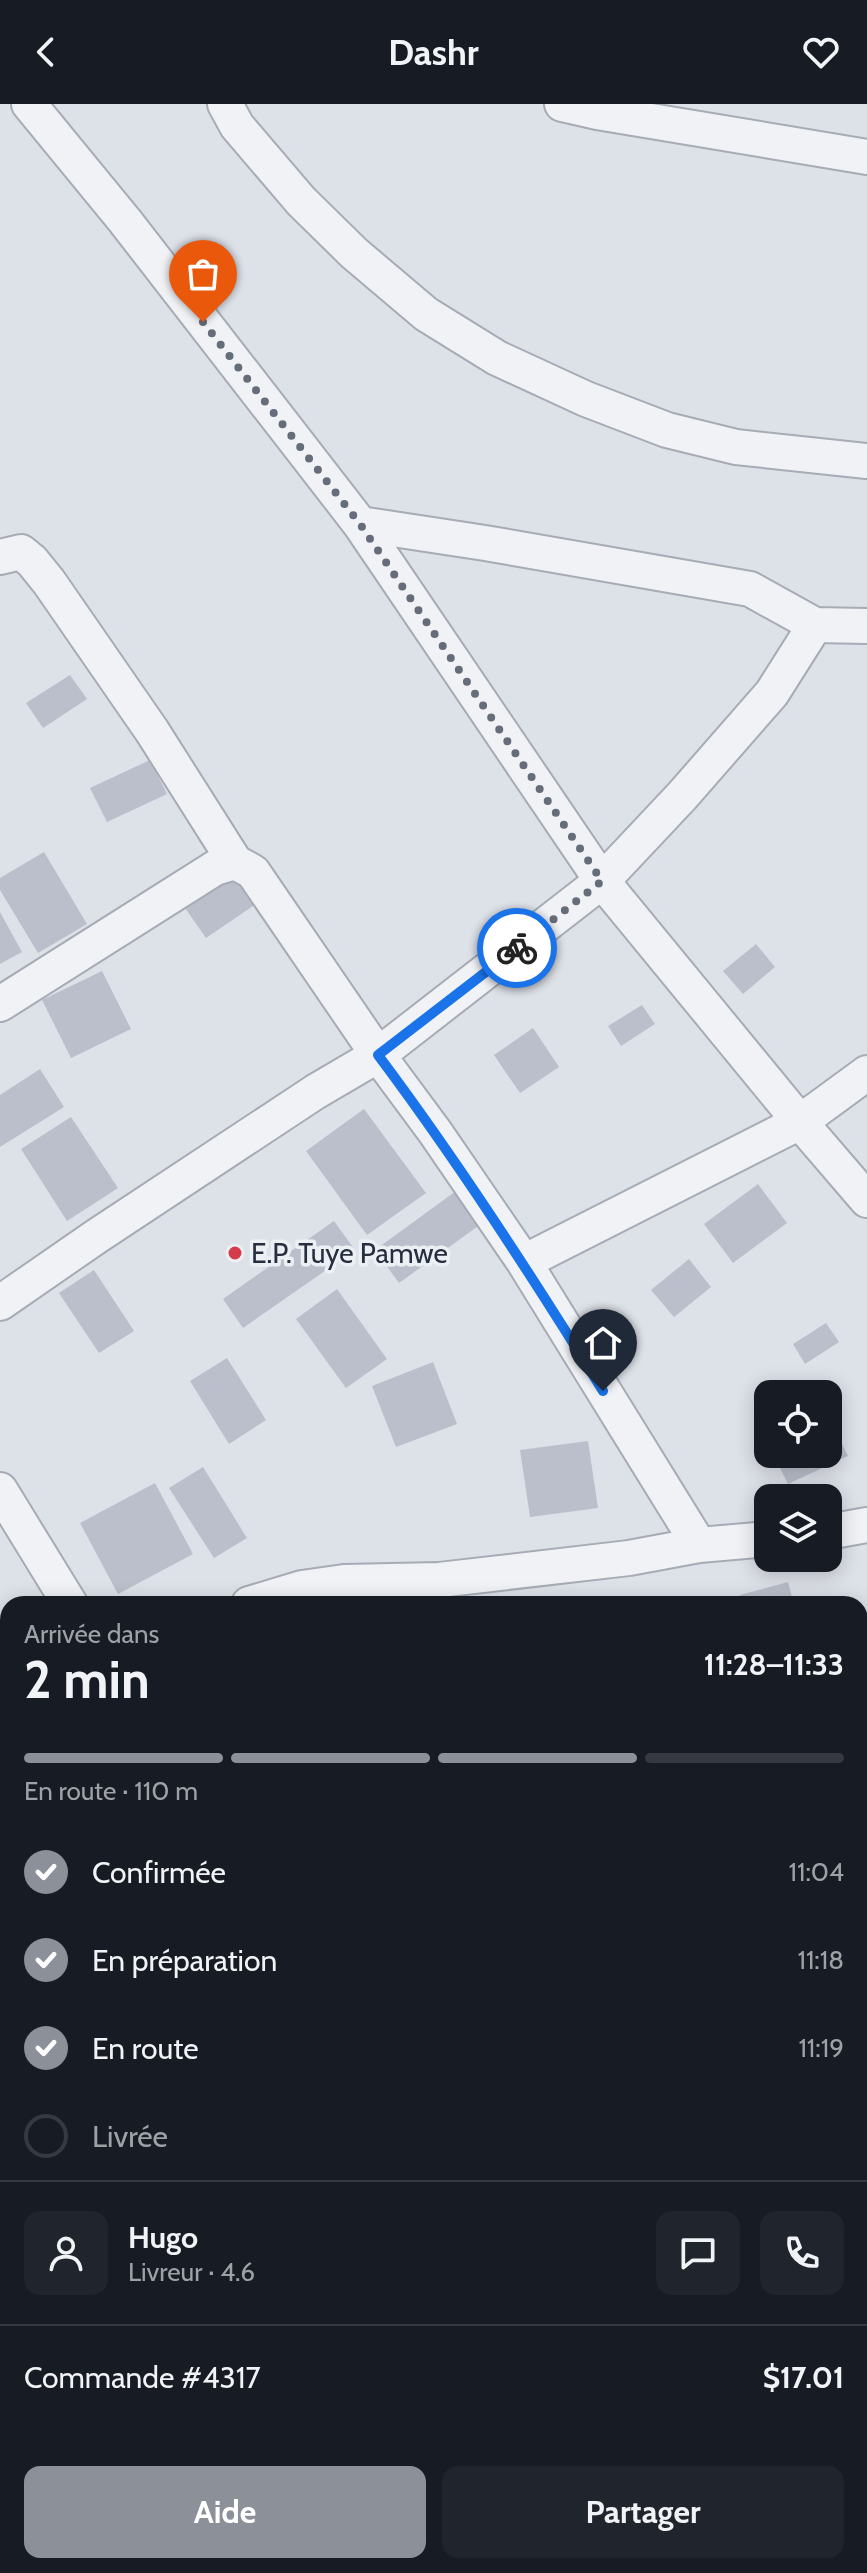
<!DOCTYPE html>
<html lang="fr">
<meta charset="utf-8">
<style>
body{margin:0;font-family:Cabin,sans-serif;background:#20242c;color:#f1f3f6;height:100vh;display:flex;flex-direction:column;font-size:30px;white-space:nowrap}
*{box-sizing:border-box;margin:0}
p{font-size:26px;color:#9ea1a6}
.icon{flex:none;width:44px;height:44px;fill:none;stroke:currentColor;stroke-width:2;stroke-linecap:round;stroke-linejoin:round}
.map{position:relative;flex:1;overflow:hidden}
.sheet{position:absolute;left:0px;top:1492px;width:868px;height:978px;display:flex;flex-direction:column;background:#171b24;border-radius:24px 24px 0 0;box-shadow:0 4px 20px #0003}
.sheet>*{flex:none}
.controls{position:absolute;left:754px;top:1276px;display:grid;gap:16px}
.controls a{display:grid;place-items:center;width:88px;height:88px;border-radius:16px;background:#171b24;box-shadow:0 4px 20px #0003;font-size:40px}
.pin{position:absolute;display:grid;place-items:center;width:68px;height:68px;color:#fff;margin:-82px -34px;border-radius:50% 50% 50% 0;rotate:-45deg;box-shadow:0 0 8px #0007}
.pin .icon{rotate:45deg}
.courier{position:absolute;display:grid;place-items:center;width:80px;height:80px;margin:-40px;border:6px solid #1a73e8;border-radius:50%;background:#fff;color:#222;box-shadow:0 2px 10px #0007}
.head em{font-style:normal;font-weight:800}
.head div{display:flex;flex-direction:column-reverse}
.head{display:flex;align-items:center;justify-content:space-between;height:136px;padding:0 24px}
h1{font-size:52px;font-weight:800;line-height:60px}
.bar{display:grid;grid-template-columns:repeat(4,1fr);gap:12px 8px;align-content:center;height:96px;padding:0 24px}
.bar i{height:10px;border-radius:6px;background:#363941}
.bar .selected{background:#8c9099}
.bar p{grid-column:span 4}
.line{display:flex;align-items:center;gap:20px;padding:0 24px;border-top:2px solid #363941}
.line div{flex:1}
.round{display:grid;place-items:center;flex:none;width:84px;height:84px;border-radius:16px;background:#20242c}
ol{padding:0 24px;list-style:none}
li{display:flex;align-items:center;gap:24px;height:88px}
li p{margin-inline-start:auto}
li .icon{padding:8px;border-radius:50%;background:#8c9099;color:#fff;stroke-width:4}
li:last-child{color:#9ea1a6}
li i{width:44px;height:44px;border:4px solid #363941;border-radius:50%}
.action{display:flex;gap:16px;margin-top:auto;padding:16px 24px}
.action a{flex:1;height:92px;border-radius:16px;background:#8c9099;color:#fff;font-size:32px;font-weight:800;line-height:92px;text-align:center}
.action a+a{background:#20242c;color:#f1f3f6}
header{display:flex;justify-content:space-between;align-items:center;height:104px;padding:0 24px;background:#171b24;font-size:36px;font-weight:800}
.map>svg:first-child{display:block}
</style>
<header><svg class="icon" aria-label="back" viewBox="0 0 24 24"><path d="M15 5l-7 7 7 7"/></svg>Dashr<svg class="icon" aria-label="heart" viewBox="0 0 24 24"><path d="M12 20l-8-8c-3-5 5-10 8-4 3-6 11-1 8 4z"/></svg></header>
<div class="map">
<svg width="867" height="2469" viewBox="0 0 867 2469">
<rect width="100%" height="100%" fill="#dde1e8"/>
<!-- built -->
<path fill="#cfd3dd" d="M 8,1853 L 8,2462 L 656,2462 L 656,2469 L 0,2469 L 0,1854 Z"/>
<!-- building -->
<path fill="#babfcb" d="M 70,571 L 87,595 L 43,624 L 26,599 Z
M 150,656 L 167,690 L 107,718 L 90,684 Z
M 44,748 L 87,820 L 38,849 L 0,786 L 0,774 Z
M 237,765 L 259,798 L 206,834 L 183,801 Z
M 0,808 L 22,848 L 0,860 Z
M 756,840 L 775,863 L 743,890 L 723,867 Z
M 102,867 L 131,925 L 71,954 L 42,896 Z
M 642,901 L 655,920 L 621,942 L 608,922 Z
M 533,924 L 559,963 L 520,989 L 494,951 Z
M 40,965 L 64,1003 L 0,1043 L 0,991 Z
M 364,1005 L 426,1089 L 367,1131 L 306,1047 Z
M 71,1013 L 118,1084 L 67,1117 L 21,1045 Z
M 758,1080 L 787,1119 L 733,1159 L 704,1120 Z
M 456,1087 L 481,1120 L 399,1179 L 375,1146 Z
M 334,1117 L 355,1146 L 243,1224 L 223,1195 Z
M 689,1155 L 711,1183 L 674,1213 L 651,1186 Z
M 94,1166 L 134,1227 L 99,1249 L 59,1189 Z
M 337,1185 L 387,1255 L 346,1284 L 296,1215 Z
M 826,1219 L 839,1238 L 805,1260 L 793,1240 Z
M 227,1254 L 266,1316 L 229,1340 L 190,1277 Z
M 433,1258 L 457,1320 L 396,1343 L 372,1282 Z
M 830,1316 L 848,1352 L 788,1380 L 773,1350 L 828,1350 L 828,1317 Z
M 588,1337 L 598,1404 L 530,1413 L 520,1346 Z
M 203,1363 L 247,1434 L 214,1454 L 169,1384 Z
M 155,1379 L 193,1450 L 118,1490 L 80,1419 Z
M 788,1478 L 794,1500 L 742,1500 L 740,1491 Z
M 691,1493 L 725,1494 L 725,1500 L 691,1500 Z
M 860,1642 L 867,1647 L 867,1699 L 860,1708 Z"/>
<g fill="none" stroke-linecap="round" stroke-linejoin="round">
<!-- street casing -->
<g stroke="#a6abb5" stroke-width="38">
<path id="street" d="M 29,0 L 125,117 L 360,420 L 602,777 L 800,1018 L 867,1096
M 225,0 L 237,22 L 301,97 L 354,149 L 426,210 L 497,254 L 586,295 L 667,326 L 736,343 L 867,357
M 562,0 L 597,8 L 867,53
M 360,420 L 485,439 L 750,485 L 815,521 L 867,522
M 0,453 L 21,448 L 32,457 L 49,478 L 152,627 L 235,758
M 0,900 L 215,764 L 235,758 L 253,768 L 378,951 L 435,1028 L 524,1158 L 699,1441
M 524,1158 L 800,1018 L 867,969
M 0,1199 L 97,1132 L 315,988 L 378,951 L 602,777 L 682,692 L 772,589 L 815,521
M 0,1386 L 70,1500
M 828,1428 L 867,1421
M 249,1500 L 302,1484 L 344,1478 L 439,1476 L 629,1454 L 699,1441 L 768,1435
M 0,1605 L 8,1601"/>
</g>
<!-- street -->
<use href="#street" stroke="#f0f2f6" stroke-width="34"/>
</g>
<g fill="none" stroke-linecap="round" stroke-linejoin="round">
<!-- done -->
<path stroke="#666d7a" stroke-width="8" stroke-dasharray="0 14.4" d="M 203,218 L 360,420 L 602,777 L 517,844"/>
<!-- route -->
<path stroke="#1a73e8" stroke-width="10" d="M 517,844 L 378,951 C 459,1059 532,1172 603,1287"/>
</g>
<!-- markers -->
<circle fill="#d43b4b" stroke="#ecf0f5" stroke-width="3" cx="235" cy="1149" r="8"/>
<g text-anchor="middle" stroke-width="7" stroke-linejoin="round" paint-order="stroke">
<!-- poi labels -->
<g font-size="28" fill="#262e3f" stroke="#ecf0f5" text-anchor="start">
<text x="251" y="1159">E.P. Tuye Pamwe</text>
</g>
</g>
</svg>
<div class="controls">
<a><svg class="icon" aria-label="locate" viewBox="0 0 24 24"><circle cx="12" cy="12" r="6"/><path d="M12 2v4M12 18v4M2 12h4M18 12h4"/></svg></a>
<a><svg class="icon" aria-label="layers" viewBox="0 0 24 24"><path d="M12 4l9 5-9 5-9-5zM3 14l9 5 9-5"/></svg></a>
</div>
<div class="pin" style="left:203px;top:218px;background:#ea580c"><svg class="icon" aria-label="bag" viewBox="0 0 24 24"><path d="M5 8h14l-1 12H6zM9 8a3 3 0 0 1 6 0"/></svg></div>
<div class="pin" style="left:603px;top:1287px;background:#1f2937"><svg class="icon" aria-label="home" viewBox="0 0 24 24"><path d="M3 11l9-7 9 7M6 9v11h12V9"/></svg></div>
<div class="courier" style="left:517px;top:844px"><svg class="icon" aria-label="bike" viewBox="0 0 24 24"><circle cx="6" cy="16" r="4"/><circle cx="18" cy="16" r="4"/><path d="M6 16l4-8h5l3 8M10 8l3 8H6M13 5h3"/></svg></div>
<section class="sheet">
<div class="head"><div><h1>2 min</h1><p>Arrivée dans</p></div><em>11:28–11:33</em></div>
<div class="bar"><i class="selected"></i><i class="selected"></i><i class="selected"></i><i></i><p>En route · 110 m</p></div>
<ol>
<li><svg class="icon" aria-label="check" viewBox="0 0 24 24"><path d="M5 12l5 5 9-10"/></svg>Confirmée<p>11:04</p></li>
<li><svg class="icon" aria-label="check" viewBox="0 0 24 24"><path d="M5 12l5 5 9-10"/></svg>En préparation<p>11:18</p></li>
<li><svg class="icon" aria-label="check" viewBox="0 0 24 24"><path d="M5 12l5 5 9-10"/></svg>En route<p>11:19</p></li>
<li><i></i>Livrée</li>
</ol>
<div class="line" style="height:144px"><a class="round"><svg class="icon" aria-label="person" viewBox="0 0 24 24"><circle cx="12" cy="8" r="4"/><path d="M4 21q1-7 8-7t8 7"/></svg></a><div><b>Hugo</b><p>Livreur · 4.6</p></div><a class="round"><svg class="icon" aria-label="chat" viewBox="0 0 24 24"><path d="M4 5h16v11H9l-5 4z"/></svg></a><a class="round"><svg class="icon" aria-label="phone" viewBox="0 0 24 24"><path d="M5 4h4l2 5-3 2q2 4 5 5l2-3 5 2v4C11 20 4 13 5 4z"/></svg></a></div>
<div class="line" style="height:104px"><div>Commande #4317</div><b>$17.01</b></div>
<div class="action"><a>Aide</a><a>Partager</a></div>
</section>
</div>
